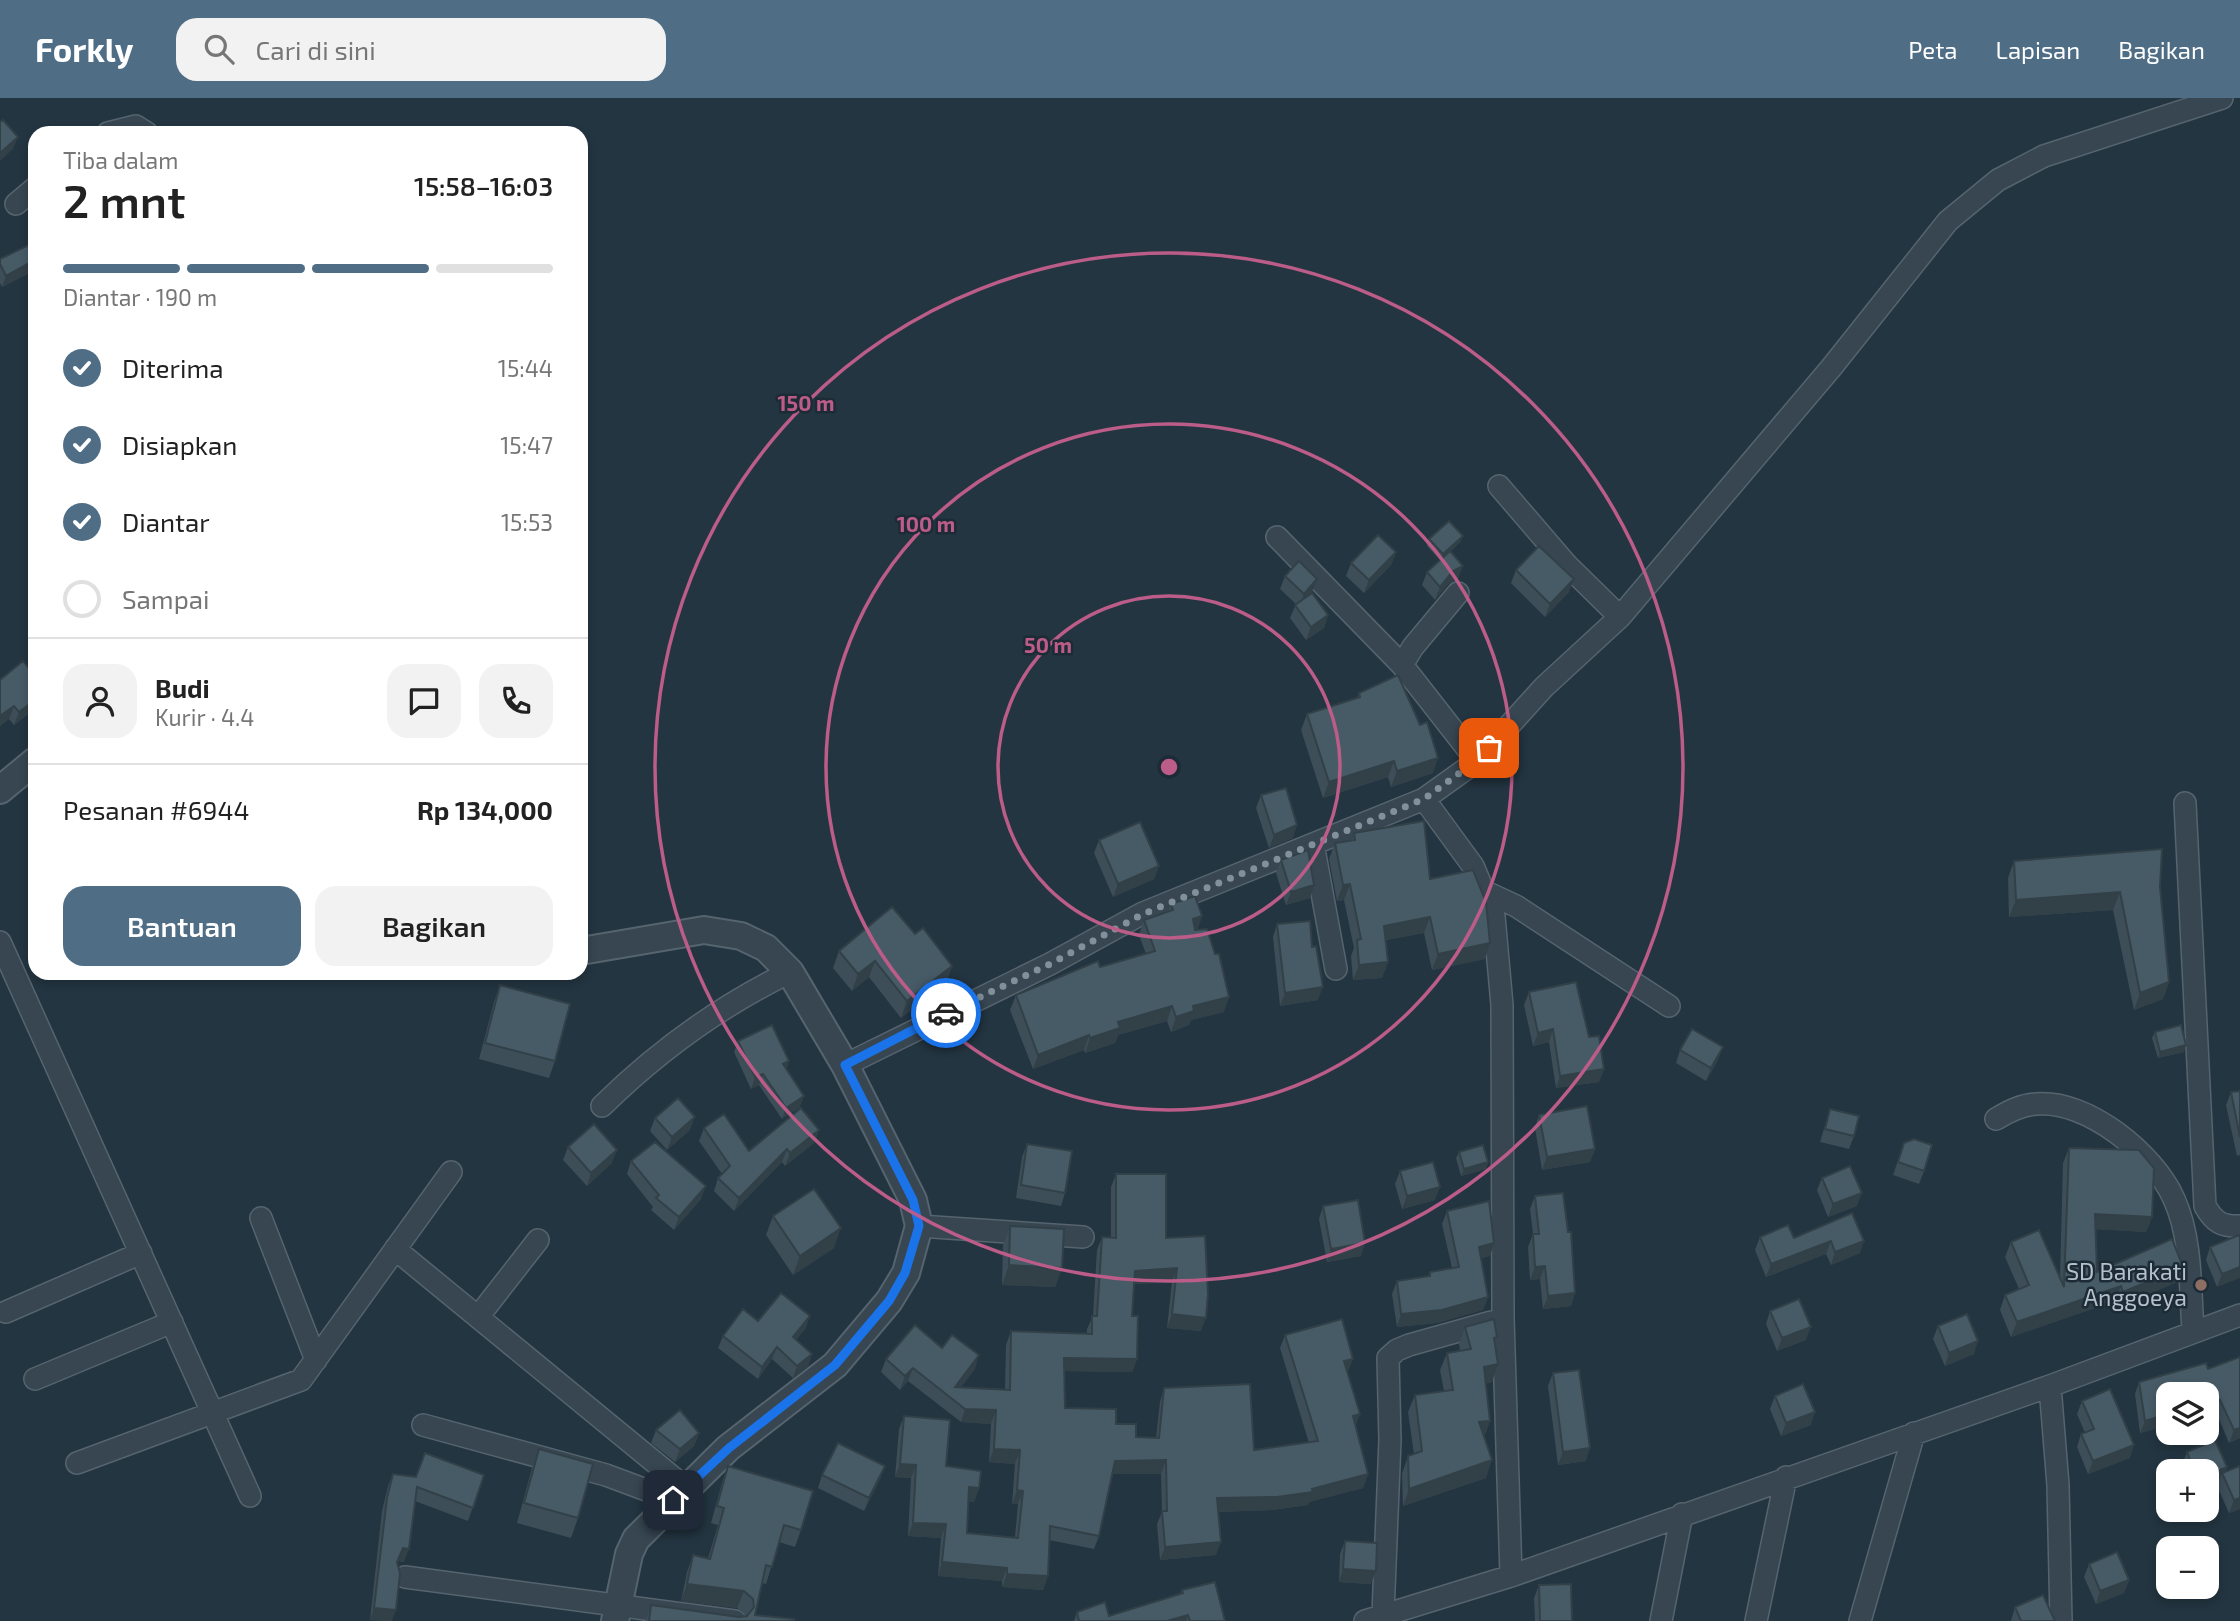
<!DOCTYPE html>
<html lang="id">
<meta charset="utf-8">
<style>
body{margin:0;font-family:"Exo 2",sans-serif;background:#f2f2f2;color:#222;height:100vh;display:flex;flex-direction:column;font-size:26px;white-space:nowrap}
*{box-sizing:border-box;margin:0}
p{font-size:23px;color:#767676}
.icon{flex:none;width:38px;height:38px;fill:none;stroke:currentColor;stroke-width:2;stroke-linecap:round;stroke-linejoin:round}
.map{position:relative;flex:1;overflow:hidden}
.panel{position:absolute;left:28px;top:28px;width:560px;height:854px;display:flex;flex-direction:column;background:#fff;border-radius:21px;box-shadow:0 4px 10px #0003}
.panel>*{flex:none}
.tools{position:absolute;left:2156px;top:1284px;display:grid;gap:14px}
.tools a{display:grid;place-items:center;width:63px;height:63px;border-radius:14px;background:#fff;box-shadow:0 4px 10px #0003;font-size:35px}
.pin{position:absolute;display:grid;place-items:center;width:60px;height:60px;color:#fff;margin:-30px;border-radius:14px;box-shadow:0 4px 10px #0006}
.courier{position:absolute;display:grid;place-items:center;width:70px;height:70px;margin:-35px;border:5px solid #1a73e8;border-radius:50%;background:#fff;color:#222;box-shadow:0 2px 9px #0007}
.summary em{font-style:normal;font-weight:600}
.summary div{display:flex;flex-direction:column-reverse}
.summary{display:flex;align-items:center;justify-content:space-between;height:119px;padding:0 35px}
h1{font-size:46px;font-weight:600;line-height:52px}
.bar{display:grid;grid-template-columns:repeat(4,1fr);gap:10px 7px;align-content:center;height:84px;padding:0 35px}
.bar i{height:9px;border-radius:5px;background:#e0e0e0}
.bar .on{background:#4f6d85}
.bar p{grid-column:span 4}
.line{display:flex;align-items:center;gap:18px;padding:0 35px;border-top:2px solid #e0e0e0}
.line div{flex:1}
.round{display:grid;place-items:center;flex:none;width:74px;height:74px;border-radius:21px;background:#f2f2f2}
ol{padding:0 35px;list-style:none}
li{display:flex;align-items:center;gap:21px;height:77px}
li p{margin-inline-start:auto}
li .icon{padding:7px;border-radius:50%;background:#4f6d85;color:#fff;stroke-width:4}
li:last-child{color:#767676}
li i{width:38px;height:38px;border:4px solid #e0e0e0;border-radius:50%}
.primary-button{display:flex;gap:14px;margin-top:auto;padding:14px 35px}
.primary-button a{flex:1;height:80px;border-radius:21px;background:#4f6d85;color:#fff;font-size:28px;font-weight:600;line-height:80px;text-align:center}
.primary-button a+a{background:#f2f2f2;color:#222}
header{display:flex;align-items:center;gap:42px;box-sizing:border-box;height:98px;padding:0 35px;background:#4f6d85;color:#fff}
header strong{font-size:33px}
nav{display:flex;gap:38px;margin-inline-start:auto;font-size:24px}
.search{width:490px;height:63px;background:#f2f2f2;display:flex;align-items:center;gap:18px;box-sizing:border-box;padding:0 24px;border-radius:21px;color:#767676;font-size:26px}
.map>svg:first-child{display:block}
</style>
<header>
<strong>Forkly</strong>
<div class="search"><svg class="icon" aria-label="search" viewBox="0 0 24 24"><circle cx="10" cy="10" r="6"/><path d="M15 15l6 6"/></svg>Cari di sini</div>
<nav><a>Peta</a><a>Lapisan</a><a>Bagikan</a></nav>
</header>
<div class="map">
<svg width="2240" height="1523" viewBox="0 0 2240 1523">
<rect width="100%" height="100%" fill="#233541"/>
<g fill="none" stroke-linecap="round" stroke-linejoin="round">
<!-- minor casing -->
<g stroke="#55646e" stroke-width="24">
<path id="minor" d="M 108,35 L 136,28 L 147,35
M 16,106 L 35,90
M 1277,439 L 1402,567 L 1477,663
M 1620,519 L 1831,270 L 1948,123 L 1998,82 L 2044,58 L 2222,0
M 1402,567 L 1413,549 L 1458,495
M 1424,701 L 1477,663 L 1544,589 L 1620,519 L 1567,467 L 1499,388
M 2185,705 L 2205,1108 C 2214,1124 2222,1129 2240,1128
M 1313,746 L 1336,871
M 1486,794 L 1516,808 L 1669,908
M 0,844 L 250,1398
M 845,967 L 1050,866 L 1143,815 L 1424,701 L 1473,768 L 1494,818 L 1502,907 L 1503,1220 L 1511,1478
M 602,1008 C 657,954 720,908 790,874
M 1996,1021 C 2009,1013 2021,1007 2036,1006 C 2087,1001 2154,1056 2174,1101 C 2192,1140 2190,1191 2193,1233
M 261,1120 L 316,1262
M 919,1128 L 1083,1139
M 395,1151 L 686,1390
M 6,1214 L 141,1155
M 478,1219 L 538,1142
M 35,1281 L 172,1224
M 2050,1288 L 2058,1387 L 2061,1523
M 423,1327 L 606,1377 L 673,1402
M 77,1365 L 301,1282 L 451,1074
M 405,1479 L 735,1523
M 1383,1516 L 1390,1342 L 1388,1260 L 1397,1252 L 1409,1247 L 1491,1224
M 1365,1523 L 1511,1478 L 2050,1288 L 2240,1217
M 1661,1523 L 1682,1416
M 1756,1523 L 1786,1379
M 1860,1523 L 1914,1335"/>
</g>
<!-- tertiary casing -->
<g stroke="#55646e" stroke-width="30">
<path id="tertiary" d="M 0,692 L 35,663
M 581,853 L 704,832 L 741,838 L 766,850 L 790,874 L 845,967 L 913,1102 L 919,1128 L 906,1175 L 889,1203 L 835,1267 L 728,1350 L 636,1441 L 629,1456 L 615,1523"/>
</g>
<!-- minor -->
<use href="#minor" stroke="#374651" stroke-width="21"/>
<!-- tertiary -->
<use href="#tertiary" stroke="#374651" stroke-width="26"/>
</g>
<!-- wall -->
<path fill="#3d4e59" d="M 35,144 L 35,172 L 2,189 L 0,185 L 0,161 Z
M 1463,438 L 1460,444 L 1450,454 L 1458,481 L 1448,486 L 1435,502 L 1422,487 L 1427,474 L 1440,462 L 1427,448 L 1429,441 Z
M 1396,454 L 1391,467 L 1364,495 L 1346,478 L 1351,465 Z
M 1516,472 L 1569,494 L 1545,519 L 1511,485 Z
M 1285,478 L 1312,495 L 1328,517 L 1324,530 L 1306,542 L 1290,520 L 1296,506 L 1280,491 Z
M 35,578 L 35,611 L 14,627 L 9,621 L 0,628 L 0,582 Z
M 1359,595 L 1433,675 L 1391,689 L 1388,679 L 1323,700 L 1301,632 L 1307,616 L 1357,600 Z
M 1261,697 L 1293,740 L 1269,750 L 1256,710 Z
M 1354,735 L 1430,781 L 1490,845 L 1485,861 L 1432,872 L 1424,835 L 1386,842 L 1388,864 L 1382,880 L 1353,882 L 1351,858 L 1354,850 L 1344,802 L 1337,803 L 1329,761 L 1335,745 L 1352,743 Z
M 1099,742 L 1159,768 L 1154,781 L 1113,799 L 1094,755 Z
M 1281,762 L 1314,787 L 1310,800 L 1286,807 L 1276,775 Z
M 2014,763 L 2160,789 L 2169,884 L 2163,901 L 2134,912 L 2113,812 L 2009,819 L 2008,780 Z
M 1171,806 L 1202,818 L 1197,832 L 1224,914 L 1191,922 L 1189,927 L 1171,934 L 1167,923 L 1118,937 L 1115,945 L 1085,955 L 1084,952 L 1033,971 L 1010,912 L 1016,897 L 1100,869 L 1146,856 L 1139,837 L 1144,822 L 1168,814 Z
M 1277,826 L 1312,849 L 1318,902 L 1280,908 L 1273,839 Z
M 915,836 L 952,868 L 946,885 L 901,920 L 869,879 L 852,893 L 833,870 L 839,853 Z
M 500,887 L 555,963 L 549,980 L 479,961 L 494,904 Z
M 1529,894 L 1604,971 L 1599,984 L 1556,990 L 1549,944 L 1533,948 L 1524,907 Z
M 2155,934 L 2184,954 L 2158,960 L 2152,940 Z
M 738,943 L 789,963 L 786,972 L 800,1009 L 782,1021 L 759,987 L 751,991 L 734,954 Z
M 1680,952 L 1718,962 L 1706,983 L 1676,965 Z
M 2240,993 L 2240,1057 L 2237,1058 L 2226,1007 L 2231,994 Z
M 1830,1011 L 1854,1038 L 1849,1051 L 1820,1044 Z
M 1539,1017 L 1595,1051 L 1590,1064 L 1542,1072 L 1535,1030 Z
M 655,1020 L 690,1032 L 667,1052 L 650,1033 Z
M 704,1030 L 749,1053 L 819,1032 L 814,1045 L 785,1068 L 782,1064 L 734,1113 L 714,1093 L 718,1080 L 722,1076 L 699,1043 Z
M 1904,1045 L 1924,1073 L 1919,1086 L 1893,1077 Z
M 1027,1046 L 1065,1095 L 1061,1108 L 1016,1100 L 1022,1059 Z
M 568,1049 L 612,1065 L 587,1088 L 563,1062 Z
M 2069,1050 L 2152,1119 L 2146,1134 L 2095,1131 L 2097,1174 L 2177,1184 L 2118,1209 L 2115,1203 L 2011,1239 L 2000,1212 L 2005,1197 L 2019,1191 L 2005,1159 L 2011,1144 L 2060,1179 L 2063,1065 Z
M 1459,1054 L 1488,1064 L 1486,1071 L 1461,1078 L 1456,1060 Z
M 631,1063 L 701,1101 L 674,1132 L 651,1112 L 653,1109 L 627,1076 Z
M 1400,1073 L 1435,1102 L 1402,1111 L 1395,1086 Z
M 1116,1076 L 1166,1140 L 1201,1233 L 1167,1230 L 1172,1184 L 1134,1186 L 1132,1218 L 1137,1261 L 1132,1274 L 1064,1273 L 1065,1310 L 1116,1326 L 1136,1339 L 1156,1340 L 1160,1304 L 1164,1290 L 1254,1352 L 1309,1345 L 1280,1250 L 1285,1237 L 1353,1261 L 1347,1274 L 1360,1316 L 1355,1328 L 1368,1376 L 1363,1390 L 1309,1404 L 1308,1407 L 1272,1412 L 1218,1414 L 1216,1457 L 1160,1462 L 1157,1426 L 1162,1414 L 1161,1376 L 1112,1376 L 1099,1438 L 1094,1451 L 1049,1442 L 1048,1478 L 1043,1492 L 1002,1489 L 1002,1483 L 938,1478 L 941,1440 L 908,1438 L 911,1380 L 895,1379 L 899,1331 L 904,1318 L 946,1368 L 979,1390 L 974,1404 L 968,1403 L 967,1435 L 1015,1439 L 1018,1406 L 1012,1406 L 1015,1366 L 989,1364 L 991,1326 L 961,1324 L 908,1283 L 900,1292 L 881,1274 L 886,1261 L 942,1250 L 975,1271 L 961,1289 L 1005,1291 L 1006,1247 L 1011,1233 L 1087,1236 L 1087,1231 L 1093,1218 L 1097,1152 L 1102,1139 L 1111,1140 L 1111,1089 Z
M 1822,1080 L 1857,1108 L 1828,1119 L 1817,1092 Z
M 1535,1098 L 1575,1195 L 1571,1208 L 1543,1211 L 1540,1181 L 1530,1182 L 1528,1149 L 1533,1136 L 1530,1111 Z
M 1323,1108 L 1361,1158 L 1327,1164 L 1319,1121 Z
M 1447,1113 L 1494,1145 L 1490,1158 L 1481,1160 L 1488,1199 L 1483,1212 L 1437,1225 L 1397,1229 L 1392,1196 L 1397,1183 L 1428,1178 L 1430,1174 L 1452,1170 L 1442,1126 Z
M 1852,1115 L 1860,1155 L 1831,1167 L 1826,1156 L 1766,1179 L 1755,1152 L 1760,1139 L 1794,1140 Z
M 773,1118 L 834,1150 L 793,1177 L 766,1137 Z
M 1010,1128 L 1062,1170 L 1055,1189 L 1002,1187 L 1003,1147 Z
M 2239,1137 L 2217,1189 L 2206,1162 L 2210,1149 Z
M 1770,1213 L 1806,1242 L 1777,1253 L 1766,1226 Z
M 758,1223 L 806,1230 L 796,1241 L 812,1256 L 808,1268 L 793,1280 L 772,1261 L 758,1281 L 718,1250 L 723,1238 Z
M 1938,1228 L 1974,1256 L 1945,1268 L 1933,1241 Z
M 1465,1229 L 1495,1246 L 1492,1284 L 1486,1285 L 1490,1323 L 1484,1339 L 1486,1380 L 1403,1408 L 1402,1376 L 1408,1358 L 1414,1356 L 1408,1314 L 1415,1297 L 1444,1293 L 1440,1272 L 1447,1255 L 1460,1252 L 1459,1246 Z
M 2208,1271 L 2240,1340 L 2229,1345 L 2216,1314 L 2140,1335 L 2135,1296 L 2139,1284 Z
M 1553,1275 L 1586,1363 L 1558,1367 L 1548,1288 Z
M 1775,1298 L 1811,1327 L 1781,1338 L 1770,1311 Z
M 2082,1303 L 2130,1360 L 2088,1376 L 2077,1349 L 2081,1336 L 2085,1335 L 2077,1316 Z
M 656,1332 L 699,1335 L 694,1348 L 675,1364 L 651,1345 Z
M 539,1351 L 578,1420 L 571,1440 L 517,1425 L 532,1370 Z
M 2187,1354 L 2227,1369 L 2225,1374 L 2240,1368 L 2240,1411 L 2229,1415 L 2217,1388 L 2219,1383 L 2207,1374 L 2185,1374 L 2182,1367 Z
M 728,1368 L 801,1432 L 795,1449 L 779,1444 L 766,1486 L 762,1485 L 755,1517 L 794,1523 L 645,1523 L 651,1507 L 739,1519 L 747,1518 L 737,1510 L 681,1503 L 687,1474 L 693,1457 L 708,1460 L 718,1427 L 711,1425 L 722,1385 Z
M 885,1368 L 880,1381 L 864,1413 L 818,1390 L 822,1377 Z
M 393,1376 L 416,1379 L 484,1377 L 468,1423 L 415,1403 L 404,1464 L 399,1463 L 397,1466 L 392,1523 L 370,1522 L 382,1413 L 388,1388 Z
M 1345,1443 L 1371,1486 L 1339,1484 L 1340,1456 Z
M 2089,1466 L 2129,1482 L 2124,1495 L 2096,1506 L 2084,1479 Z
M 1539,1487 L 1572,1523 L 1535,1523 L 1534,1500 Z
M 1182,1492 L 1225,1523 L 1074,1523 L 1077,1514 L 1109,1518 L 1180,1496 Z
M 2015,1509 L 2055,1523 L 2011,1523 Z"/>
<!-- shaded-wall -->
<path fill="#324048" d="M 18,39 L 13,51 L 0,63 L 0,55 Z
M 35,162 L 35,172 L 2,189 L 6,178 Z
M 1463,438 L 1460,444 L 1440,463 L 1443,456 Z
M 1396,454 L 1391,467 L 1364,495 L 1369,482 Z
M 1463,468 L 1458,481 L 1448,486 L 1435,502 L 1440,489 L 1453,473 Z
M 1317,481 L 1312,494 L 1299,509 L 1304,496 Z
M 1574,481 L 1569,494 L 1545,519 L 1550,506 Z
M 1328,517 L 1324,530 L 1306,542 L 1311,529 Z
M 35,602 L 35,611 L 14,627 L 19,614 Z
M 14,608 L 9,621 L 0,628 L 0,618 Z
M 1438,660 L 1433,675 L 1391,689 L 1397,673 Z
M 1394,663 L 1388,679 L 1323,700 L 1329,684 Z
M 1297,727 L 1293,740 L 1269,750 L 1274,737 Z
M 1159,768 L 1154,781 L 1113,799 L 1118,786 Z
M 1350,786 L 1344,802 L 1337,803 L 1343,787 Z
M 1314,787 L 1310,800 L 1286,807 L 1291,794 Z
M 2120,794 L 2113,812 L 2009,819 L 2016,802 Z
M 1202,818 L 1197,833 L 1188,835 L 1193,821 Z
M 1430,819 L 1424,835 L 1379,843 L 1384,828 Z
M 1490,845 L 1485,861 L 1432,872 L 1438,856 Z
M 875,863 L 869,879 L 852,893 L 858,876 Z
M 1388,864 L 1382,880 L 1353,882 L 1359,867 Z
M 952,868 L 946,885 L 901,920 L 907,903 Z
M 2169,884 L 2163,901 L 2134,912 L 2140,895 Z
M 1323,889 L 1318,902 L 1280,908 L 1285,895 Z
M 1229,899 L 1224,914 L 1191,922 L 1189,927 L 1171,934 L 1176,919 L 1193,908 Z
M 1172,908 L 1167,923 L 1118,937 L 1115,945 L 1085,955 L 1090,940 L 1118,924 Z
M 1553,931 L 1549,944 L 1533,948 L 1538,935 Z
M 1089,937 L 1084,952 L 1033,971 L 1038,957 Z
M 2186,947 L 2184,954 L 2158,960 L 2160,954 Z
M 1723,949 L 1718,962 L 1706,983 L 1711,970 Z
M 789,963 L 785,974 L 783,966 Z
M 1604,971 L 1599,984 L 1556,990 L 1560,978 Z
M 763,976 L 759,987 L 751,991 L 755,979 Z
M 804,998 L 800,1009 L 782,1021 L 786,1010 Z
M 695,1019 L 690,1032 L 667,1052 L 672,1039 Z
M 819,1032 L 814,1045 L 785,1068 L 790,1055 Z
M 787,1051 L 782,1064 L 734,1113 L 739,1100 Z
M 1595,1051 L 1590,1064 L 1542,1072 L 1547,1059 Z
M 617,1052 L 612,1065 L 587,1088 L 591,1075 Z
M 1488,1064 L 1486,1071 L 1461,1078 L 1464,1071 Z
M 706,1088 L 701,1101 L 674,1132 L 679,1119 Z
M 1440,1089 L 1435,1102 L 1402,1111 L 1407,1098 Z
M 1862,1095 L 1857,1108 L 1828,1119 L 1833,1106 Z
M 2095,1116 L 2152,1119 L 2146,1134 L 2089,1131 Z
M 841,1130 L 834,1150 L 793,1177 L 800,1158 Z
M 1831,1143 L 1826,1156 L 1766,1179 L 1771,1166 Z
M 1864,1143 L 1860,1155 L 1831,1167 L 1835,1154 Z
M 1365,1145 L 1361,1158 L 1327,1164 L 1331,1151 Z
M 1494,1145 L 1490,1158 L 1475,1162 L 1479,1149 Z
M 1009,1167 L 1062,1170 L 1055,1189 L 1002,1187 Z
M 1545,1168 L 1540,1181 L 1530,1182 L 1535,1169 Z
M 2183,1169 L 2177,1184 L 2118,1209 L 2123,1194 Z
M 2240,1169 L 2240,1180 L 2217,1189 L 2222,1176 Z
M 1177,1170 L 1172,1184 L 1130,1186 L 1135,1173 Z
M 2121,1188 L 2115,1203 L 2011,1239 L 2017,1224 Z
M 1575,1195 L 1571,1208 L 1543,1211 L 1548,1198 Z
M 1488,1199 L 1483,1212 L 1437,1225 L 1397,1229 L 1401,1216 Z
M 1172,1216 L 1206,1220 L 1201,1233 L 1167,1230 Z
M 810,1218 L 806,1230 L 789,1251 L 793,1239 Z
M 1811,1229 L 1806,1242 L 1777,1253 L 1782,1240 Z
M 1978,1243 L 1974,1256 L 1945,1268 L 1949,1255 Z
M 777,1249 L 772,1261 L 758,1281 L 762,1269 Z
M 812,1256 L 808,1268 L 793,1280 L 797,1268 Z
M 979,1257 L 975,1271 L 951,1302 L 955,1289 Z
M 1064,1260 L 1137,1261 L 1132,1274 L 1059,1273 Z
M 1353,1261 L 1348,1274 L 1339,1277 L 1344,1263 Z
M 1498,1266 L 1492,1284 L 1477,1286 L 1484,1269 Z
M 913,1270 L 908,1283 L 900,1292 L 905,1278 Z
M 2220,1302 L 2216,1314 L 2207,1317 L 2207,1305 Z
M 965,1311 L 996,1312 L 991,1326 L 961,1324 Z
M 1815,1314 L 1811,1327 L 1781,1338 L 1786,1325 Z
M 1360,1316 L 1355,1329 L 1353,1318 Z
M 2168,1316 L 2168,1328 L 2140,1335 L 2145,1323 Z
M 1490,1323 L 1484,1340 L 1479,1324 Z
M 2240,1330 L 2240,1340 L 2229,1345 L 2234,1332 Z
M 699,1335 L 694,1348 L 675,1364 L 680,1351 Z
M 2134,1347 L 2130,1360 L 2088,1376 L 2093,1363 Z
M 1590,1350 L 1586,1363 L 1558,1367 L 1563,1354 Z
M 994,1351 L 1020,1352 L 1015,1366 L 989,1364 Z
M 1166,1362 L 1161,1376 L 1110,1376 L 1115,1363 Z
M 1492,1362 L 1486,1380 L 1403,1408 L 1409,1391 Z
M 900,1366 L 916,1367 L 911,1380 L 895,1379 Z
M 885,1368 L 880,1381 L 864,1413 L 869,1400 Z
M 2227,1369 L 2224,1379 L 2222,1375 L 2219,1383 L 2207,1388 L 2207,1377 Z
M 1368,1376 L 1363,1390 L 1309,1404 L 1308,1407 L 1272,1412 L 1212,1414 L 1217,1400 L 1312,1391 Z
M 969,1389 L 979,1390 L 974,1404 L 964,1402 Z
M 1017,1392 L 1023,1393 L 1018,1406 L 1012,1406 Z
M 2240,1400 L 2240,1411 L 2229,1415 L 2234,1402 Z
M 913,1425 L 946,1426 L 941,1440 L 908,1438 Z
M 1221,1444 L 1216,1457 L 1160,1462 L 1165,1449 Z
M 403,1450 L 409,1451 L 404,1464 L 399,1463 L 392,1477 Z
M 942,1464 L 1007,1470 L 1002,1483 L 938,1478 Z
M 1343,1471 L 1376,1473 L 1371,1486 L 1339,1484 Z
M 1007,1476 L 1048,1478 L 1043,1492 L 1002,1489 Z
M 2129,1482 L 2124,1495 L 2096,1506 L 2100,1493 Z
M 687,1486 L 744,1493 L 737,1510 L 681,1503 Z
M 374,1510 L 396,1512 L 392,1523 L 370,1522 Z
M 1188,1517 L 1186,1523 L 1167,1523 Z"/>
<!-- building -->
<path fill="#475b67" stroke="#324048" stroke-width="2" d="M 3,22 L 18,39 L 0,55 L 0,24 Z
M 35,144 L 35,162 L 6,178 L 0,166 L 0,161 Z
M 1449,423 L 1463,438 L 1443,456 L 1429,441 Z
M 1378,437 L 1396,454 L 1369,482 L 1351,465 Z
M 1539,448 L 1574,481 L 1550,506 L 1516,472 Z
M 1450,453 L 1463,468 L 1453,473 L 1440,489 L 1427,474 Z
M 1299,463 L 1317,481 L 1304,496 L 1285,478 Z
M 1312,495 L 1328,517 L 1311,529 L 1295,507 Z
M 23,563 L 35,578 L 35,602 L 19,614 L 14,608 L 0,618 L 0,582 Z
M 1398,577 L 1420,627 L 1427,624 L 1438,660 L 1397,673 L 1394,663 L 1329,684 L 1307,616 L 1360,599 L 1359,595 Z
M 1286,690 L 1297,727 L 1274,737 L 1261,697 Z
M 1424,723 L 1430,781 L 1473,772 L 1486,804 L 1490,845 L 1438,856 L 1430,819 L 1384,828 L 1388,864 L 1359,867 L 1357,842 L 1361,841 L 1350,786 L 1343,787 L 1335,745 L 1355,742 L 1354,735 Z
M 1140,724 L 1159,768 L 1118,786 L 1099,742 Z
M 2162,751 L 2160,789 L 2169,884 L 2140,895 L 2120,794 L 2016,802 L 2014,763 Z
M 1308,752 L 1314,787 L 1291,794 L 1281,762 Z
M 1195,798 L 1202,818 L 1193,821 L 1195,832 L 1207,831 L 1215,856 L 1219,856 L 1229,899 L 1193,908 L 1194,913 L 1176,919 L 1172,908 L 1118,924 L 1120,930 L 1090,940 L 1089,937 L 1038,957 L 1016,897 L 1098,863 L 1100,869 L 1155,853 L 1144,822 L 1173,812 L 1171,806 Z
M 892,809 L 915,836 L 923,830 L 952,868 L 907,903 L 875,863 L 858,876 L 839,853 Z
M 1310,823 L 1312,849 L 1316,848 L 1323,889 L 1285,895 L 1277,826 Z
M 1576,884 L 1589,939 L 1599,938 L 1604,971 L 1560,978 L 1553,931 L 1538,935 L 1529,894 Z
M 500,887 L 570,906 L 555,963 L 485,945 Z
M 772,927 L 789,963 L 783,966 L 804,998 L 786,1010 L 763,976 L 755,979 L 738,943 Z
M 2181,927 L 2186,947 L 2160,954 L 2155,934 Z
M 1692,931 L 1723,949 L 1711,970 L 1680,952 Z
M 2240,993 L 2240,1039 L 2231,994 Z
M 678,1000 L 695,1019 L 672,1039 L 655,1020 Z
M 1587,1008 L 1595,1051 L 1547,1059 L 1539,1017 Z
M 801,1010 L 819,1032 L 790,1055 L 787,1051 L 739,1100 L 718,1080 L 730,1068 L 704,1030 L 724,1016 L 749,1053 Z
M 1830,1011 L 1859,1018 L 1854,1038 L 1825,1031 Z
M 594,1026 L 617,1052 L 591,1075 L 568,1049 Z
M 1914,1041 L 1932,1047 L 1924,1073 L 1898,1064 L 1904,1045 Z
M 655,1044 L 706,1088 L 679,1119 L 656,1100 L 659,1097 L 631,1063 Z
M 1027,1046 L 1072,1053 L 1065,1095 L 1021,1087 Z
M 1483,1047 L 1488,1064 L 1464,1071 L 1459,1054 Z
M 2069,1050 L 2139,1052 L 2154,1070 L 2152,1119 L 2095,1116 L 2097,1174 L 2172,1141 L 2183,1169 L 2123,1194 L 2121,1188 L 2017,1224 L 2005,1197 L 2029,1187 L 2011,1144 L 2039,1132 L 2064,1189 Z
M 1433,1064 L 1440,1089 L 1407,1098 L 1400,1073 Z
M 1850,1068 L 1862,1095 L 1833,1106 L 1822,1080 Z
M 1116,1076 L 1166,1076 L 1166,1140 L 1205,1138 L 1208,1196 L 1206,1220 L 1172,1216 L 1177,1170 L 1135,1173 L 1132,1218 L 1138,1218 L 1137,1261 L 1064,1260 L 1065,1310 L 1116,1311 L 1116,1326 L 1136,1326 L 1136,1339 L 1159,1340 L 1164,1290 L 1250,1286 L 1254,1352 L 1318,1343 L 1285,1237 L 1342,1221 L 1353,1261 L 1344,1263 L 1360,1316 L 1353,1318 L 1368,1376 L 1312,1391 L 1313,1394 L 1277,1399 L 1217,1400 L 1221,1444 L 1165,1449 L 1162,1413 L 1167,1413 L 1166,1362 L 1115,1363 L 1099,1438 L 1050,1428 L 1048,1478 L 1007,1476 L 1007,1470 L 942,1464 L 946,1426 L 913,1425 L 916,1367 L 900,1366 L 904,1318 L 950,1322 L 946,1368 L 981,1373 L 979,1390 L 969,1389 L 967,1435 L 1018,1440 L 1023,1393 L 1017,1392 L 1020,1352 L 994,1351 L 996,1312 L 965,1311 L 913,1270 L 905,1278 L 886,1261 L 915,1227 L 942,1250 L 952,1237 L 979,1257 L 955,1289 L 1010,1292 L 1011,1233 L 1092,1236 L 1092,1218 L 1097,1218 L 1102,1139 L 1116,1140 Z
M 814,1091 L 841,1130 L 800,1158 L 773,1118 Z
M 1563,1095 L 1568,1134 L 1571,1134 L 1575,1195 L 1548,1198 L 1545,1168 L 1535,1169 L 1533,1136 L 1539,1136 L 1535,1098 Z
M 1358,1102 L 1365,1145 L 1331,1151 L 1323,1108 Z
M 1489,1103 L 1494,1145 L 1479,1149 L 1488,1199 L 1442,1212 L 1401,1216 L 1397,1183 L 1430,1178 L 1430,1174 L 1459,1169 L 1447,1113 Z
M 1852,1115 L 1864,1143 L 1835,1154 L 1831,1143 L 1771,1166 L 1760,1139 L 1788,1127 L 1794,1140 Z
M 1010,1128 L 1064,1131 L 1062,1170 L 1009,1167 Z
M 2239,1137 L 2240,1139 L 2240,1169 L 2222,1176 L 2210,1149 Z
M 781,1195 L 810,1218 L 793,1239 L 812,1256 L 797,1268 L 777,1249 L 762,1269 L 723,1238 L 743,1211 L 758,1223 Z
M 1799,1201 L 1811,1229 L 1782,1240 L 1770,1213 Z
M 1967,1216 L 1978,1243 L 1949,1255 L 1938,1228 Z
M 1494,1221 L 1497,1239 L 1494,1240 L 1498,1266 L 1484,1269 L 1490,1323 L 1479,1324 L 1492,1362 L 1409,1391 L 1408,1358 L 1422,1353 L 1415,1297 L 1453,1292 L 1447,1255 L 1471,1251 L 1465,1229 Z
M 2240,1259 L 2240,1330 L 2234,1332 L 2220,1302 L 2207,1305 L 2207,1297 L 2168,1297 L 2168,1316 L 2145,1323 L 2139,1284 L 2206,1265 L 2208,1271 Z
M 1579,1272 L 1590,1350 L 1563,1354 L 1553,1275 Z
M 1803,1286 L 1815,1314 L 1786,1325 L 1775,1298 Z
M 2110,1291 L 2134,1347 L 2093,1363 L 2081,1336 L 2094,1331 L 2082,1303 Z
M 680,1312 L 699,1335 L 680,1351 L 656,1332 Z
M 2215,1342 L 2227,1369 L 2207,1377 L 2207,1374 L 2195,1374 L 2187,1354 Z
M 838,1345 L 885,1368 L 869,1400 L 822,1377 Z
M 539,1351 L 593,1366 L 578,1420 L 524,1405 Z
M 425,1355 L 484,1377 L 473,1410 L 417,1389 L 409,1451 L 403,1450 L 397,1464 L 400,1475 L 396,1512 L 374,1510 L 387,1400 L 393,1376 L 416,1379 Z
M 728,1368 L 813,1393 L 801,1432 L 784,1427 L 772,1469 L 766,1467 L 755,1517 L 794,1521 L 794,1523 L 649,1523 L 651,1507 L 739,1519 L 747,1518 L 754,1509 L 753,1501 L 744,1493 L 687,1486 L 693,1457 L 710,1461 L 724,1410 L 717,1408 Z
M 2240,1368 L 2240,1400 L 2234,1402 L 2222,1375 Z
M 1345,1443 L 1377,1445 L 1376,1473 L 1343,1471 Z
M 2117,1454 L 2129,1482 L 2100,1493 L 2089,1466 Z
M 1215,1484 L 1225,1523 L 1190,1523 L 1188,1517 L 1167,1523 L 1079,1523 L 1077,1514 L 1105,1504 L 1109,1518 L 1183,1495 L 1182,1492 Z
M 1571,1486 L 1572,1523 L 1540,1523 L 1539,1487 Z
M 2043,1497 L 2055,1523 L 2021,1523 L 2015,1509 Z"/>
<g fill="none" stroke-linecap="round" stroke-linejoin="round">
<!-- done -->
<path stroke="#81909b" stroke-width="7" stroke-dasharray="0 12.6" d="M 946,915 L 1050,866 L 1143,816 L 1424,701 L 1476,663 L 1489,650"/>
<!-- route -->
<path stroke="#1a73e8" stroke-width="9" d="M 673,1402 L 729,1350 L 835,1267 L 889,1203 L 905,1175 L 919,1128 L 913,1102 L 845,967 L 946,915"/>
</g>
<!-- distance rings -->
<g fill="none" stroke="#bc5c88" stroke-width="3.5">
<circle cx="1169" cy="669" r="171"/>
<circle cx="1169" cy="669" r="343"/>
<circle cx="1169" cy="669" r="514"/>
</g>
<!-- markers -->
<circle fill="#8d6e63" stroke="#1c2b36" stroke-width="2.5" cx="2201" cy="1187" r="7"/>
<g text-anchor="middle" stroke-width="5" stroke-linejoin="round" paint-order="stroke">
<!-- poi labels -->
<g font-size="23" fill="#b4c1cb" stroke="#1c2b36" text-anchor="end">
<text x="2187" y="1182">SD Barakati<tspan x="2187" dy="26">Anggoeya</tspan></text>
</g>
</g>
<circle cx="1169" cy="669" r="10" fill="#bc5c88" stroke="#1c2b36" stroke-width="3.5"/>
<g font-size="21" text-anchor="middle" font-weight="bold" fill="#bc5c88" stroke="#1c2b36" stroke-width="5" stroke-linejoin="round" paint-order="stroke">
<text x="806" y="313">150 m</text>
<text x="926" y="434">100 m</text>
<text x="1048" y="555">50 m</text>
</g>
</svg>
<div class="tools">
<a><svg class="icon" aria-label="layers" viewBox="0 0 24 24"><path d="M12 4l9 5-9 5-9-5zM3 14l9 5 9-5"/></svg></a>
<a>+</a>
<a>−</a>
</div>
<div class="pin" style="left:1489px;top:650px;background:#ea580c"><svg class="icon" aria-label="bag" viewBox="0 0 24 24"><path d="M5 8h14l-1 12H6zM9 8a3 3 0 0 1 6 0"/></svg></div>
<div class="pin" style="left:673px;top:1402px;background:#1f2937"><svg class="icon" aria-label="home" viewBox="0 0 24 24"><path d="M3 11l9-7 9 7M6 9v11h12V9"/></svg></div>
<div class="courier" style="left:946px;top:915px"><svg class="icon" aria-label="car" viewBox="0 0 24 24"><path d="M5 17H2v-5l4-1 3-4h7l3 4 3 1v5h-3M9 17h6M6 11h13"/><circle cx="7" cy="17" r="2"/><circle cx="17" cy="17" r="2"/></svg></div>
<section class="panel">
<div class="summary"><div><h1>2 mnt</h1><p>Tiba dalam</p></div><em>15:58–16:03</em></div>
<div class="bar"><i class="on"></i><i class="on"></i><i class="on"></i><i></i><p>Diantar · 190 m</p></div>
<ol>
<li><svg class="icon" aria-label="check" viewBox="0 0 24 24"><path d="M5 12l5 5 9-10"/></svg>Diterima<p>15:44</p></li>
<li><svg class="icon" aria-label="check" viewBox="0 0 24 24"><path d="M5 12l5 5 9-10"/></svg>Disiapkan<p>15:47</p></li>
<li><svg class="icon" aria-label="check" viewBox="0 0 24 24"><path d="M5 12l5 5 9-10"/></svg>Diantar<p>15:53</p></li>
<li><i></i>Sampai</li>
</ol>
<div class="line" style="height:126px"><a class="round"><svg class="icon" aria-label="person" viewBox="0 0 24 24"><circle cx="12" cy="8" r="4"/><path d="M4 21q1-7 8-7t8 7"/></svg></a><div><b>Budi</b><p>Kurir · 4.4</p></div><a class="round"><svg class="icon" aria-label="chat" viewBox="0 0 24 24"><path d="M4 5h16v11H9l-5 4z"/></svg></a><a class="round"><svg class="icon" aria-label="phone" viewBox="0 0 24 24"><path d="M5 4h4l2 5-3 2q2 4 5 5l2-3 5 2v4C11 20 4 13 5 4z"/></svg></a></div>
<div class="line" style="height:91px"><div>Pesanan #6944</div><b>Rp 134,000</b></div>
<div class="primary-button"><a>Bantuan</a><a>Bagikan</a></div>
</section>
</div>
